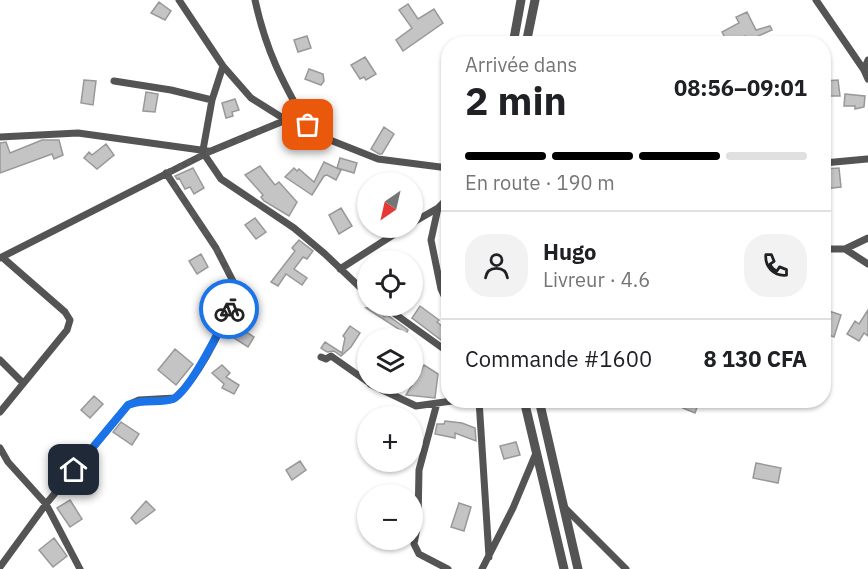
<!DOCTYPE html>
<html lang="fr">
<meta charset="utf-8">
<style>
body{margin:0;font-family:"IBM Plex Sans",sans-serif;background:#f2f2f2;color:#202124;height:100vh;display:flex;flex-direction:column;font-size:22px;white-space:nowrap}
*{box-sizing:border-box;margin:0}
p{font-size:20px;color:#757577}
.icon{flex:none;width:33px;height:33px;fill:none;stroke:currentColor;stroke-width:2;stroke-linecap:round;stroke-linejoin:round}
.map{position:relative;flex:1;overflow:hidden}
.panel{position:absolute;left:441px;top:36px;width:390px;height:372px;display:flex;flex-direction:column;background:#fff;border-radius:24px;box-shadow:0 2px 4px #0004}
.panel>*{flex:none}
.needle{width:39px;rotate:214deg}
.fabs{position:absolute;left:357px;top:172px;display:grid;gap:12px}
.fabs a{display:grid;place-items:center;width:66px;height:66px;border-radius:50%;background:#fff;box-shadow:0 2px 4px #0004;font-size:30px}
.pin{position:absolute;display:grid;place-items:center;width:51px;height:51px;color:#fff;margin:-26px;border-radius:12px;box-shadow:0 3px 9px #0006}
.courier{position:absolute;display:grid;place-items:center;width:60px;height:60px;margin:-30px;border:4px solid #1a73e8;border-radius:50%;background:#fff;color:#222;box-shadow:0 2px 8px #0007}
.summary em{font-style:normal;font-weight:700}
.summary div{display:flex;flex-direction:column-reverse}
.summary{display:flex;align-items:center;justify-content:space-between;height:102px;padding:0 24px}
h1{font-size:39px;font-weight:700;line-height:45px}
.bar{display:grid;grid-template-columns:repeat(4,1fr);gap:9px 6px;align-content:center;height:72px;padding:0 24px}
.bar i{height:8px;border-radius:4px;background:#e0e0e0}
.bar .on{background:#000}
.bar p{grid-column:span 4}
.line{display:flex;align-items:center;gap:15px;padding:0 24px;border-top:2px solid #e0e0e0}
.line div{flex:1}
.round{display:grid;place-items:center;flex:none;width:63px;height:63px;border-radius:24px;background:#f2f2f2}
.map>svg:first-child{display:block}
</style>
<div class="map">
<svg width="868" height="569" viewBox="0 0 868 569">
<rect width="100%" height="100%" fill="#fff"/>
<!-- building -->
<path fill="#c4c4c4" stroke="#989898" stroke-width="1.5" d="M 159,2 L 171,11 L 165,20 L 151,13 Z
M 408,4 L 418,19 L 434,9 L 443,23 L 403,51 L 396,40 L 412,28 L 399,10 Z
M 747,12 L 756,30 L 770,26 L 772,30 L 747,41 L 745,36 L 732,42 L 731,40 L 727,41 L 722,32 L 739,23 L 736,17 Z
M 307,36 L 311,48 L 298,52 L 294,40 Z
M 365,57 L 376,74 L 366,80 L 364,77 L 360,79 L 351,65 Z
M 309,69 L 323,74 L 324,81 L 321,85 L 305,79 Z
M 84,80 L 96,81 L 93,105 L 81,103 Z
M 838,80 L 840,96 L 824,96 L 824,81 Z
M 146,92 L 158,94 L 155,112 L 143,111 Z
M 845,94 L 865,96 L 864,107 L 855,109 L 855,106 L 844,106 Z
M 235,99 L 239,110 L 232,112 L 233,116 L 226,118 L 222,103 Z
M 384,127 L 394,134 L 382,154 L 379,154 L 371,149 Z
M 42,140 L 59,140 L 63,155 L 54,159 L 52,154 L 0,173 L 0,143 L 6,142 L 10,153 Z
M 106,144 L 114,155 L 97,169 L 84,158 L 89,152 L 92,155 Z
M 340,158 L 357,163 L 354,173 L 337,168 Z
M 324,162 L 341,170 L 336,180 L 327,175 L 324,176 L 312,195 L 285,177 L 294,168 L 297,171 L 299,169 L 314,182 Z
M 260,166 L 275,185 L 279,182 L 297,202 L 289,216 L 264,201 L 261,197 L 263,195 L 245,175 Z
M 193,168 L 204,188 L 194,194 L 190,187 L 185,189 L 179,178 L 177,179 L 175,176 Z
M 839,168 L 841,187 L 824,189 L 824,169 Z
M 341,208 L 352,226 L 339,234 L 329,215 Z
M 255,218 L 266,232 L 256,239 L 245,225 Z
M 299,240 L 313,251 L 307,259 L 303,257 L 294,269 L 307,278 L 302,285 L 286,274 L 278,286 L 271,282 L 295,251 L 292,248 Z
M 201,254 L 208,267 L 197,274 L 189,261 Z
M 378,306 L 384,317 L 387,315 L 408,330 L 406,334 L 366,308 Z
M 420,306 L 439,320 L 437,322 L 448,331 L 441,340 L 412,318 Z
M 868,310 L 868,336 L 864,333 L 859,341 L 847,334 L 855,321 L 859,324 Z
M 829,311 L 841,315 L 834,337 L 824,333 Z
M 350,326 L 360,333 L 351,347 L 341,356 L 334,351 L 327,352 L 321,348 L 325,342 L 342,353 L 345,338 L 343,336 Z
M 240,328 L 254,337 L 248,347 L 234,338 Z
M 175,349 L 193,364 L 176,385 L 158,370 Z
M 222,365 L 230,373 L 226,377 L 239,385 L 234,394 L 222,388 L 224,384 L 212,373 Z
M 424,365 L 438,374 L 435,398 L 406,395 Z
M 94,396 L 103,404 L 90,418 L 81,410 Z
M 676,400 L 695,400 L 699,402 L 695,413 L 683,408 L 684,406 Z
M 445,421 L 462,423 L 475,428 L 476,441 L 455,433 L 455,438 L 435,434 L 437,424 L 444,424 Z
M 121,422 L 139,434 L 132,445 L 113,432 Z
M 516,442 L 520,455 L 504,459 L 500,446 Z
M 300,461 L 306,470 L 292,480 L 286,470 Z
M 756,463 L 781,468 L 778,483 L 753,478 Z
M 70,500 L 82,519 L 70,527 L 57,508 Z
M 146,501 L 155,510 L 136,524 L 131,518 Z
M 459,503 L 471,507 L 464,531 L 451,527 Z
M 54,538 L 67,556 L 53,567 L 39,550 Z"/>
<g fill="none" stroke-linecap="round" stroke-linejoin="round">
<!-- minor -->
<path stroke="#545454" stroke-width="7" d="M 179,0 L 223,66 L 251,98 L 286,120 L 307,125 L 325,138 L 378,159 L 448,168
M 255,0 C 266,51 282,81 307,125
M 816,0 L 864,70 L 868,79
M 864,70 L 868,60
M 114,81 L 171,90 L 212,100
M 0,137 L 78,133 L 208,151
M 203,150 L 212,100 L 223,66
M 204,154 L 221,179 L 294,228 L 325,254 L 368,295
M 824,163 L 867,159
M 438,208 L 431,240 L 441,289 L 448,304
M 412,223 L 438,208 L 448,198
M 824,249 L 845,249 L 868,238
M 845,249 L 868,264
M 0,258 L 211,151 L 286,120
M 340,269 L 404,228
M 384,306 L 448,352
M 321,357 L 326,359 L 331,356 L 368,382
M 0,360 L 23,383
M 370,384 L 416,406 L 459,400
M 479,400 L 489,557
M 437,403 L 419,470 L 418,522 L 414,544 L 419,554 L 448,569
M 0,412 L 67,330 L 70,320 L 65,312 L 2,257
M 0,448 L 8,462 L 46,504 L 80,569
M 565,508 L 626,569
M 0,567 L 46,504 L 128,405 L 139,400 L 175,398 C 202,373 224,324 237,289 L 216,248 L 166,173
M 482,569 L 513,508 L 536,453"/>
<!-- tertiary -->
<path stroke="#545454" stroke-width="9" d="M 513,44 L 521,0
M 526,44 L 535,0
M 524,400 L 564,569
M 539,400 L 578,569"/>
</g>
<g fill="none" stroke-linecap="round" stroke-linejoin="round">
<!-- done -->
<path stroke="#595959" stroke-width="6" stroke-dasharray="0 10.8" d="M 229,309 L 237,289 L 216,248 L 166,173 L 211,151 L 286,120 L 308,125"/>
<!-- route -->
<path stroke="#1a73e8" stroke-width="8" d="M 74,470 L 128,405 C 145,398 159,404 173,399 C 189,392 222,327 229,309"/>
</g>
</svg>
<div class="fabs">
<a><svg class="needle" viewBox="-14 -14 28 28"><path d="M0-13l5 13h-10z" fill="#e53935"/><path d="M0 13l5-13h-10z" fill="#757577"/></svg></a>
<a><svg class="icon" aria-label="locate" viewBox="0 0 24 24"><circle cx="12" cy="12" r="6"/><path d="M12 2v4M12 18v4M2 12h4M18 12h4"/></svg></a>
<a><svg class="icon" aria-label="layers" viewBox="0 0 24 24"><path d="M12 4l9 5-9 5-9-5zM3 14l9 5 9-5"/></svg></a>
<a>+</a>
<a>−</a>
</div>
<div class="pin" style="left:308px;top:125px;background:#ea580c"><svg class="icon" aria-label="bag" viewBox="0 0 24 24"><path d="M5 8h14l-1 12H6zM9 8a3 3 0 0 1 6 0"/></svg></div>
<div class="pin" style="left:74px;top:470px;background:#1f2937"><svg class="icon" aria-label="home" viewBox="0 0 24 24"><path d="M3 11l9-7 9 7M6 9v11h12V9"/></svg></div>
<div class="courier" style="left:229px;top:309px"><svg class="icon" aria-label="bike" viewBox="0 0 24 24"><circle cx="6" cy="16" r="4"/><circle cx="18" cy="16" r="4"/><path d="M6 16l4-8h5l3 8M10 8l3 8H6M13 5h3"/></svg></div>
<section class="panel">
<div class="summary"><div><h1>2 min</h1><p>Arrivée dans</p></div><em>08:56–09:01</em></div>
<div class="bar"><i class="on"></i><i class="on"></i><i class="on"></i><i></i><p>En route · 190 m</p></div>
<div class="line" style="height:108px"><a class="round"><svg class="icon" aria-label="person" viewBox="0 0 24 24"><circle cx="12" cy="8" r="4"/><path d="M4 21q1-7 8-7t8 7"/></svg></a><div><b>Hugo</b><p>Livreur · 4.6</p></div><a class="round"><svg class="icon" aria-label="phone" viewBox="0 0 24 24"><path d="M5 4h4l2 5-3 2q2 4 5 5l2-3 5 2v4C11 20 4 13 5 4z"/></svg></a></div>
<div class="line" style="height:78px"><div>Commande #1600</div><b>8 130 CFA</b></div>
</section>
</div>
